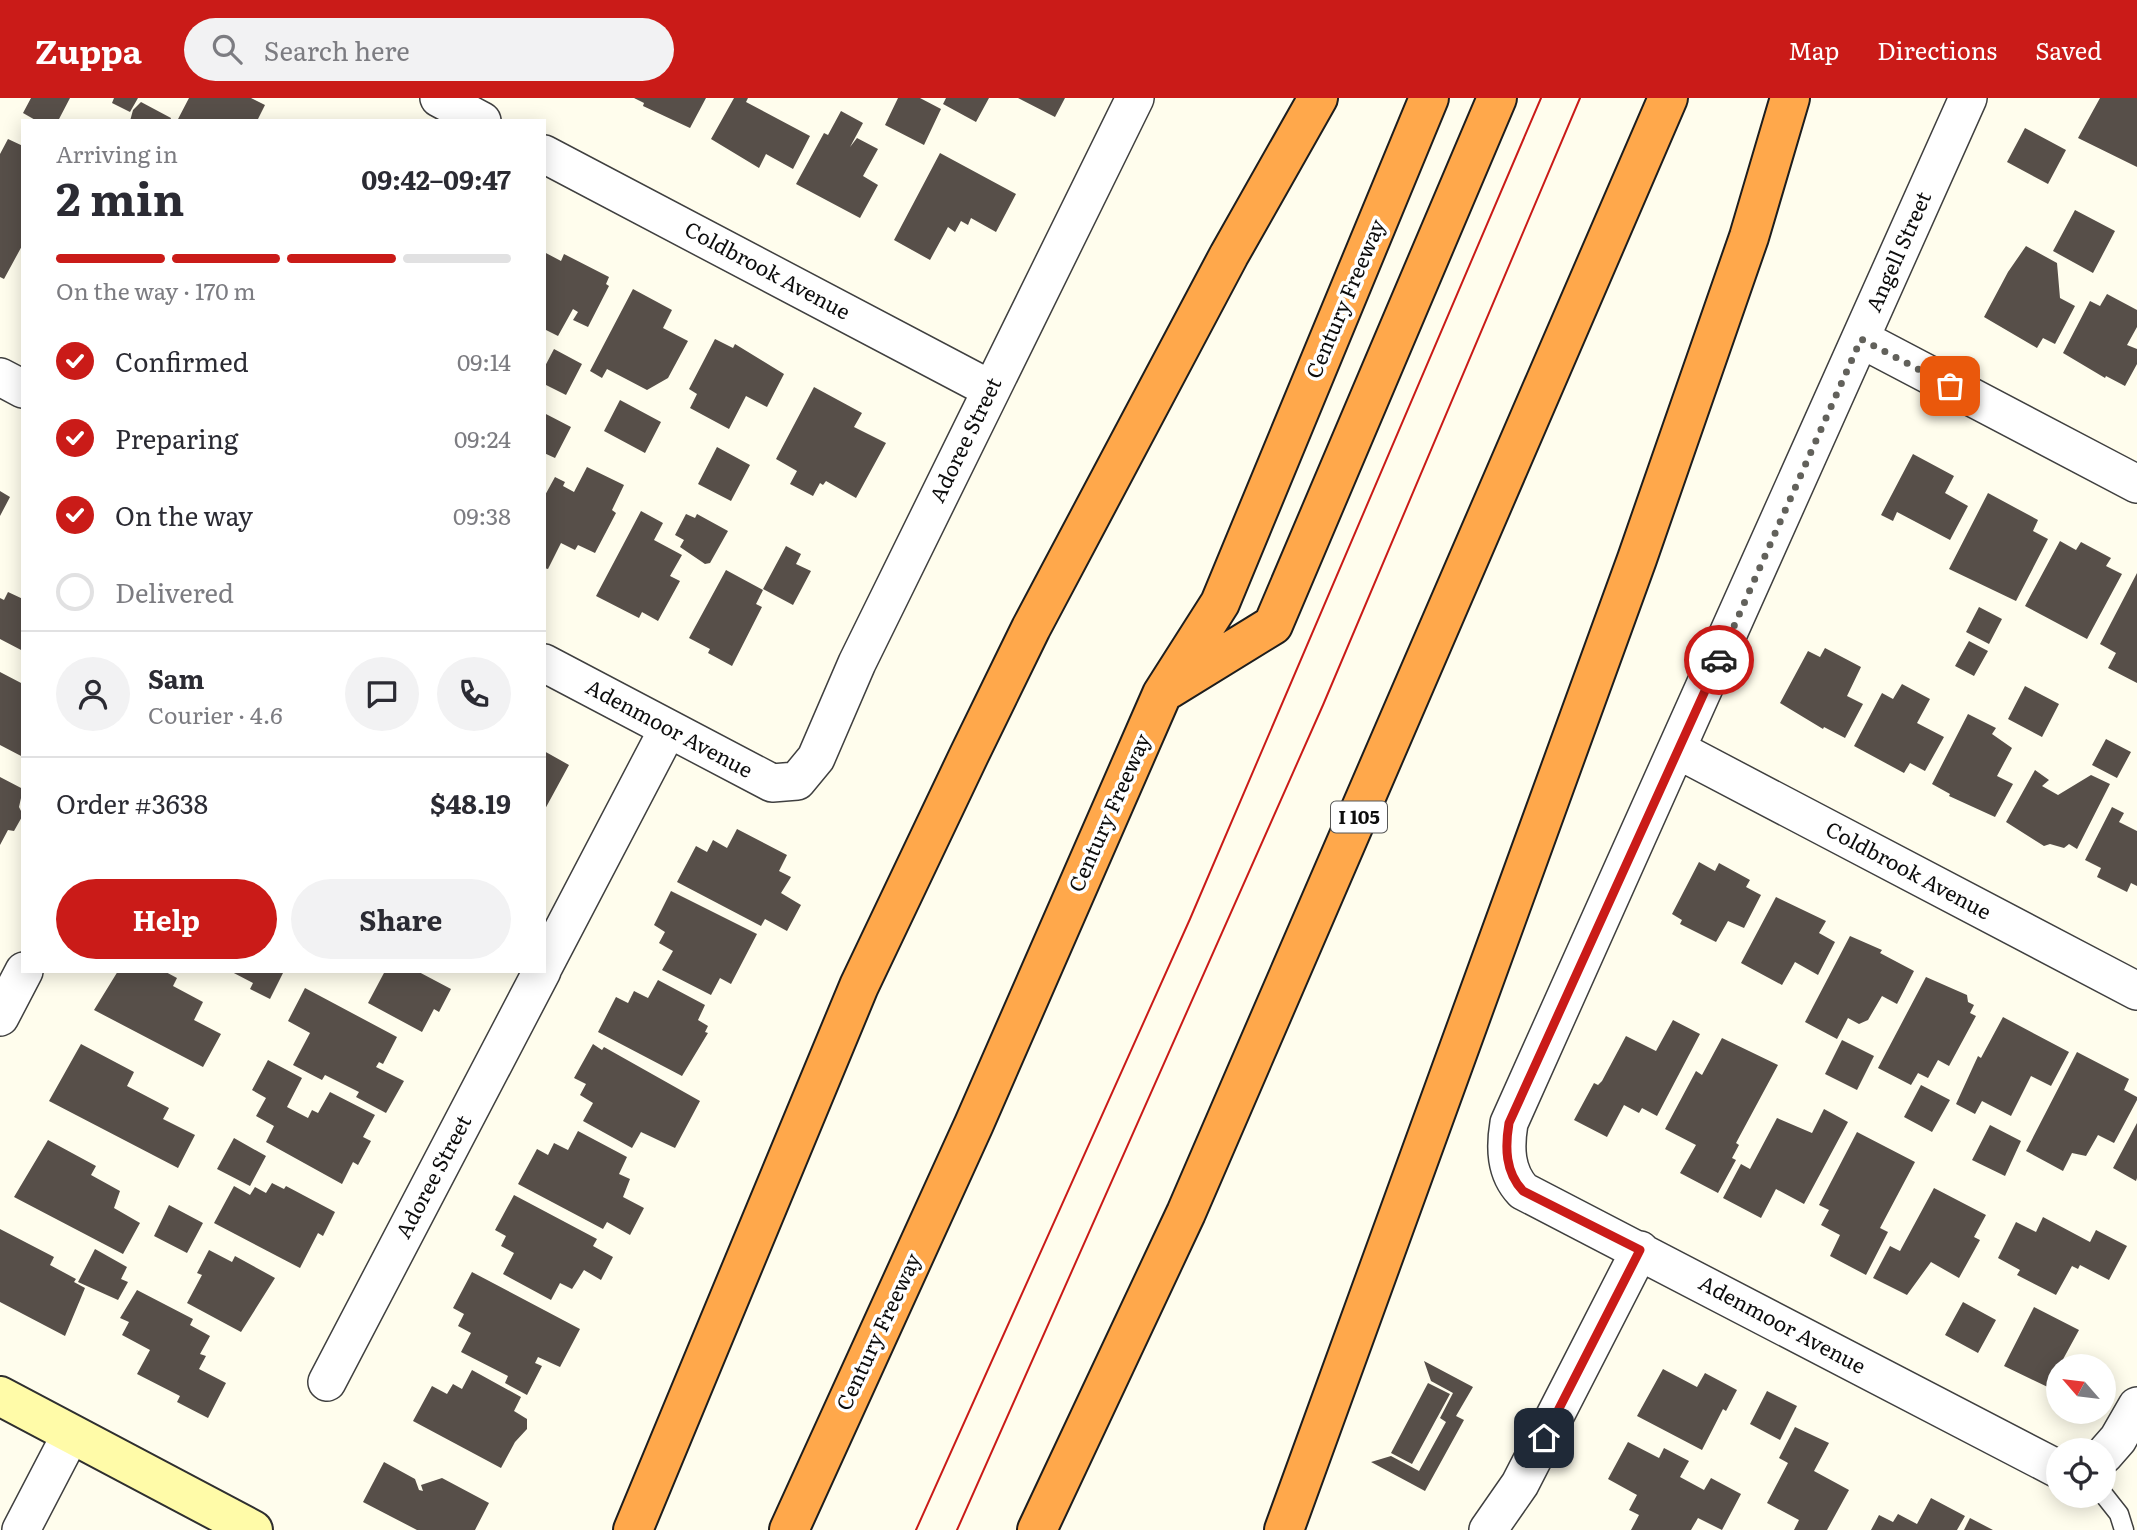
<!DOCTYPE html>
<meta charset="utf-8">
<style>
body{margin:0;font-family:Literata,serif;background:#f2f2f3;color:#2b2b33;height:100vh;display:flex;flex-direction:column;font-size:26px;white-space:nowrap}
*{box-sizing:border-box;margin:0}
p{font-size:23px;color:#7c7c81}
.icon{flex:none;width:38px;height:38px;fill:none;stroke:currentColor;stroke-width:2;stroke-linecap:round;stroke-linejoin:round}
.map{position:relative;flex:1;overflow:hidden}
.panel{position:absolute;left:21px;top:21px;width:525px;height:854px;display:flex;flex-direction:column;background:#fff;border-radius:0px;box-shadow:0 4px 18px #0003}
.panel>*{flex:none}
.needle{width:46px;rotate:298deg}
.controls{position:absolute;left:2046px;top:1256px;display:grid;gap:14px}
.controls a{display:grid;place-items:center;width:70px;height:70px;border-radius:50%;background:#fff;box-shadow:0 4px 18px #0003;font-size:35px}
.pin{position:absolute;display:grid;place-items:center;width:60px;height:60px;color:#fff;margin:-30px;border-radius:14px;box-shadow:0 4px 10px #0006}
.courier{position:absolute;display:grid;place-items:center;width:70px;height:70px;margin:-35px;border:5px solid #ca1b18;border-radius:50%;background:#fff;color:#222;box-shadow:0 2px 9px #0007}
.overview em{font-style:normal;font-weight:700}
.overview div{display:flex;flex-direction:column-reverse}
.overview{display:flex;align-items:center;justify-content:space-between;height:119px;padding:0 35px}
h1{font-size:46px;font-weight:700;line-height:52px}
.bar{display:grid;grid-template-columns:repeat(4,1fr);gap:10px 7px;align-content:center;height:84px;padding:0 35px}
.bar i{height:9px;border-radius:5px;background:#e1e1e2}
.bar .current{background:#ca1b18}
.bar p{grid-column:span 4}
.line{display:flex;align-items:center;gap:18px;padding:0 35px;border-top:2px solid #e1e1e2}
.line div{flex:1}
.round{display:grid;place-items:center;flex:none;width:74px;height:74px;border-radius:37px;background:#f2f2f3}
ol{padding:0 35px;list-style:none}
li{display:flex;align-items:center;gap:21px;height:77px}
li p{margin-inline-start:auto}
li .icon{padding:7px;border-radius:50%;background:#ca1b18;color:#fff;stroke-width:4}
li:last-child{color:#7c7c81}
li i{width:38px;height:38px;border:4px solid #e1e1e2;border-radius:50%}
.primary-button{display:flex;gap:14px;margin-top:auto;padding:14px 35px}
.primary-button a{flex:1;height:80px;border-radius:42px;background:#ca1b18;color:#fff;font-size:28px;font-weight:700;line-height:80px;text-align:center}
.primary-button a+a{background:#f2f2f3;color:#2b2b33}
header{display:flex;align-items:center;gap:42px;box-sizing:border-box;height:98px;padding:0 35px;background:#ca1b18;color:#fff}
header strong{font-size:33px}
nav{display:flex;gap:38px;margin-inline-start:auto;font-size:24px}
.search{width:490px;height:63px;background:#f2f2f3;display:flex;align-items:center;gap:18px;box-sizing:border-box;padding:0 24px;border-radius:38px;color:#7c7c81;font-size:26px}
.map>svg:first-child{display:block}
</style>
<header>
<strong>Zuppa</strong>
<div class="search"><svg class="icon" aria-label="search" viewBox="0 0 24 24"><circle cx="10" cy="10" r="6"/><path d="M15 15l6 6"/></svg>Search here</div>
<nav><a>Map</a><a>Directions</a><a>Saved</a></nav>
</header>
<div class="map">
<svg width="2137" height="1432" viewBox="0 0 2137 1432">
<rect width="100%" height="100%" fill="#fffded"/>
<!-- building -->
<path fill="#574f49" d="M 31,0 L 70,0 L 58,23 L 37,23 L 23,15 Z
M 114,0 L 138,0 L 130,14 L 112,5 Z
M 189,0 L 251,0 L 265,7 L 257,23 L 177,23 Z
M 634,0 L 706,0 L 690,30 L 643,8 L 644,5 Z
M 734,0 L 748,0 L 746,4 L 810,38 L 793,71 L 766,56 L 759,70 L 711,41 Z
M 898,0 L 920,0 L 941,11 L 924,47 L 885,27 Z
M 946,0 L 989,0 L 976,24 L 943,6 Z
M 1018,0 L 1065,0 L 1055,19 Z
M 2100,0 L 2137,0 L 2137,69 L 2078,40 Z
M 141,4 L 171,20 L 170,23 L 130,23 L 133,12 Z
M 841,13 L 863,25 L 850,49 L 857,40 L 878,51 L 863,78 L 878,87 L 860,120 L 796,86 L 824,35 L 828,37 Z
M 2025,30 L 2066,52 L 2048,86 L 2007,64 Z
M 8,41 L 23,48 L 23,146 L 4,181 L 0,179 L 0,56 Z
M 940,55 L 1016,96 L 996,134 L 971,120 L 968,127 L 961,123 L 955,134 L 948,129 L 930,162 L 894,142 Z
M 2075,112 L 2115,133 L 2093,175 L 2053,153 Z
M 2026,148 L 2057,165 L 2060,200 L 2075,208 L 2055,246 L 2043,240 L 2037,250 L 1984,219 L 2008,174 Z
M 544,154 L 561,163 L 564,156 L 609,179 L 606,186 L 609,188 L 588,229 L 573,222 L 578,214 L 573,211 L 558,238 L 544,231 Z
M 633,191 L 672,212 L 663,230 L 688,243 L 668,280 L 647,292 L 607,271 L 602,280 L 590,273 Z
M 2107,196 L 2137,212 L 2137,229 L 2127,247 L 2137,251 L 2137,266 L 2125,288 L 2106,278 L 2105,280 L 2063,255 L 2090,203 L 2100,208 Z
M 715,241 L 733,250 L 735,246 L 784,276 L 767,309 L 746,298 L 729,331 L 690,310 L 697,296 L 689,291 Z
M 554,251 L 582,266 L 566,297 L 544,286 L 544,270 Z
M 814,289 L 862,315 L 854,329 L 886,345 L 856,400 L 826,383 L 823,387 L 820,385 L 813,398 L 790,386 L 797,373 L 776,361 Z
M 620,302 L 661,324 L 645,355 L 604,333 Z
M 544,315 L 571,329 L 555,360 L 544,355 Z
M 717,349 L 750,367 L 731,403 L 698,386 Z
M 1913,356 L 1954,378 L 1945,395 L 1968,408 L 1950,442 L 1897,414 L 1893,423 L 1881,417 Z
M 587,369 L 624,387 L 612,412 L 616,415 L 595,455 L 578,447 L 575,452 L 561,445 L 548,471 L 544,470 L 544,399 L 555,379 L 565,384 L 563,388 L 574,394 Z
M 0,393 L 10,399 L 0,418 Z
M 1988,395 L 2038,422 L 2033,433 L 2048,441 L 2016,503 L 1949,471 Z
M 641,413 L 663,425 L 654,442 L 682,457 L 670,478 L 680,483 L 658,523 L 642,514 L 639,520 L 596,498 Z
M 686,416 L 695,420 L 697,416 L 728,433 L 710,465 L 705,466 L 680,449 L 684,442 L 675,437 Z
M 2060,443 L 2076,452 L 2081,444 L 2111,460 L 2106,468 L 2122,476 L 2087,541 L 2025,508 Z
M 786,448 L 801,456 L 796,466 L 811,473 L 793,507 L 763,491 Z
M 726,472 L 763,492 L 756,506 L 762,509 L 732,568 L 708,555 L 710,551 L 689,540 Z
M 2137,475 L 2137,585 L 2108,570 L 2116,555 L 2100,546 Z
M 8,494 L 23,501 L 23,553 L 0,541 L 0,500 L 4,502 Z
M 1979,509 L 2002,521 L 1989,546 L 1966,534 Z
M 1969,543 L 1988,553 L 1974,578 L 1955,568 Z
M 1825,550 L 1861,569 L 1847,598 L 1863,606 L 1845,640 L 1824,629 L 1823,631 L 1780,605 L 1808,553 L 1820,559 Z
M 0,574 L 23,586 L 23,659 L 0,647 Z
M 1902,586 L 1930,601 L 1917,625 L 1944,639 L 1925,673 L 1910,665 L 1904,675 L 1854,648 L 1882,595 L 1893,601 Z
M 2025,588 L 2059,606 L 2042,639 L 2008,621 Z
M 1968,616 L 1996,630 L 1992,636 L 2012,650 L 1997,678 L 2013,686 L 1995,719 L 1949,698 L 1950,696 L 1932,686 Z
M 2106,641 L 2131,654 L 2117,680 L 2092,667 Z
M 544,653 L 569,667 L 544,713 Z
M 2035,672 L 2049,682 L 2042,688 L 2058,697 L 2091,677 L 2110,686 L 2077,751 L 2069,746 L 2064,750 L 2050,746 L 2044,748 L 2006,724 Z
M 0,679 L 23,691 L 19,709 L 23,717 L 14,733 L 8,732 L 0,747 Z
M 2112,709 L 2124,715 L 2119,724 L 2137,733 L 2137,788 L 2131,785 L 2127,794 L 2097,779 L 2101,770 L 2085,762 Z
M 737,731 L 787,757 L 779,773 L 791,779 L 781,795 L 801,807 L 787,833 L 765,821 L 761,828 L 677,784 L 696,748 L 707,754 L 713,742 L 727,750 Z
M 1699,764 L 1715,773 L 1719,765 L 1750,782 L 1746,789 L 1761,797 L 1744,830 L 1728,823 L 1716,844 L 1680,826 L 1682,822 L 1672,816 Z
M 671,793 L 757,836 L 731,886 L 720,880 L 711,897 L 662,872 L 673,853 L 659,845 L 665,834 L 654,827 Z
M 1776,799 L 1826,823 L 1819,835 L 1835,844 L 1818,877 L 1795,864 L 1782,887 L 1741,865 Z
M 1850,838 L 1882,852 L 1880,855 L 1914,873 L 1897,906 L 1882,898 L 1868,922 L 1859,926 L 1848,920 L 1837,941 L 1805,924 Z
M 118,873 L 164,873 L 177,880 L 173,888 L 203,904 L 194,922 L 221,936 L 203,969 L 94,912 Z
M 230,873 L 284,873 L 270,901 L 250,891 L 253,885 Z
M 385,873 L 417,873 L 451,891 L 439,914 L 434,911 L 422,934 L 368,905 Z
M 1926,879 L 1967,897 L 1968,904 L 1974,907 L 1970,915 L 1976,918 L 1949,968 L 1938,962 L 1928,980 L 1918,975 L 1911,987 L 1878,970 Z
M 658,882 L 705,907 L 698,922 L 708,928 L 705,934 L 708,935 L 682,978 L 598,934 L 616,899 L 628,905 L 634,893 L 648,900 Z
M 305,890 L 397,939 L 383,966 L 379,964 L 376,969 L 404,983 L 386,1015 L 356,999 L 359,994 L 325,977 L 322,982 L 293,967 L 310,935 L 288,923 Z
M 2003,919 L 2069,954 L 2051,988 L 2031,978 L 2011,1018 L 1982,1003 L 1975,1016 L 1956,1006 L 1978,958 L 1981,960 Z
M 1673,922 L 1700,936 L 1657,1018 L 1642,1010 L 1639,1015 L 1624,1007 L 1607,1039 L 1574,1022 L 1594,985 L 1598,987 L 1602,983 L 1626,938 L 1656,953 Z
M 1722,940 L 1778,967 L 1736,1045 L 1739,1047 L 1732,1060 L 1736,1062 L 1718,1095 L 1680,1075 L 1696,1047 L 1665,1031 L 1696,973 L 1702,977 Z
M 1842,942 L 1874,958 L 1857,992 L 1825,976 Z
M 81,946 L 134,974 L 127,988 L 169,1010 L 163,1021 L 195,1037 L 178,1070 L 49,1003 Z
M 593,946 L 602,952 L 604,949 L 700,1003 L 675,1050 L 641,1034 L 632,1050 L 583,1023 L 593,1005 L 580,997 L 586,986 L 574,980 Z
M 2077,954 L 2129,981 L 2124,992 L 2137,999 L 2137,1002 L 2114,1045 L 2098,1037 L 2086,1058 L 2072,1055 L 2063,1073 L 2026,1053 Z
M 268,962 L 302,980 L 287,1009 L 308,1020 L 312,1012 L 318,1015 L 330,994 L 375,1017 L 363,1039 L 371,1043 L 358,1067 L 353,1064 L 342,1086 L 266,1044 L 274,1028 L 256,1018 L 266,1000 L 252,992 Z
M 1921,987 L 1950,1002 L 1932,1034 L 1904,1019 Z
M 1824,1011 L 1848,1024 L 1804,1106 L 1776,1091 L 1761,1120 L 1723,1100 L 1741,1066 L 1750,1071 L 1777,1020 L 1812,1035 Z
M 2137,1025 L 2137,1080 L 2136,1083 L 2113,1070 Z
M 1990,1027 L 2021,1043 L 2005,1078 L 1972,1062 Z
M 578,1033 L 627,1059 L 619,1076 L 630,1081 L 623,1099 L 644,1110 L 630,1137 L 607,1124 L 603,1131 L 518,1086 L 537,1051 L 548,1057 L 554,1045 L 568,1052 Z
M 1857,1034 L 1915,1064 L 1880,1130 L 1888,1134 L 1866,1177 L 1830,1158 L 1840,1137 L 1821,1127 L 1829,1112 L 1819,1107 Z
M 234,1040 L 266,1058 L 250,1088 L 217,1071 Z
M 48,1042 L 96,1068 L 91,1077 L 120,1093 L 114,1110 L 140,1125 L 123,1156 L 14,1099 Z
M 272,1085 L 284,1091 L 286,1088 L 335,1114 L 323,1138 L 318,1135 L 300,1170 L 214,1125 L 234,1088 L 250,1097 L 255,1089 L 266,1095 Z
M 1934,1090 L 1986,1117 L 1974,1139 L 1980,1142 L 1959,1180 L 1931,1164 L 1907,1197 L 1873,1180 L 1890,1148 L 1900,1153 Z
M 514,1097 L 597,1141 L 593,1148 L 613,1159 L 601,1182 L 584,1172 L 572,1191 L 560,1185 L 551,1202 L 503,1176 L 514,1155 L 501,1148 L 506,1138 L 495,1132 Z
M 169,1107 L 203,1125 L 187,1155 L 154,1138 Z
M 2043,1119 L 2090,1144 L 2096,1132 L 2127,1148 L 2109,1182 L 2080,1167 L 2078,1171 L 2072,1168 L 2056,1197 L 2017,1177 L 2020,1172 L 1998,1160 L 2016,1124 L 2036,1134 Z
M 0,1131 L 54,1159 L 50,1167 L 76,1181 L 74,1184 L 85,1190 L 65,1238 L 0,1204 Z
M 95,1151 L 127,1169 L 121,1181 L 128,1184 L 118,1202 L 78,1184 Z
M 209,1152 L 232,1164 L 235,1158 L 275,1180 L 241,1234 L 187,1205 L 202,1177 L 197,1175 Z
M 472,1174 L 580,1231 L 560,1269 L 538,1259 L 535,1265 L 542,1268 L 527,1297 L 505,1285 L 508,1278 L 461,1254 L 471,1235 L 458,1228 L 464,1216 L 453,1210 Z
M 137,1192 L 193,1221 L 190,1227 L 210,1238 L 200,1256 L 206,1258 L 199,1271 L 226,1285 L 208,1320 L 177,1304 L 180,1298 L 137,1276 L 150,1252 L 122,1237 L 129,1224 L 120,1220 Z
M 1963,1204 L 1996,1222 L 1978,1255 L 1945,1237 Z
M 2034,1209 L 2079,1232 L 2061,1265 L 2067,1269 L 2058,1269 L 2058,1284 L 2054,1292 L 2004,1268 Z
M 1424,1263 L 1473,1289 L 1456,1318 L 1464,1322 L 1425,1393 L 1371,1364 L 1391,1358 L 1419,1373 L 1446,1324 L 1440,1320 L 1453,1295 L 1431,1283 Z
M 1663,1271 L 1697,1289 L 1705,1275 L 1737,1292 L 1726,1313 L 1723,1311 L 1702,1352 L 1637,1318 Z
M 472,1272 L 521,1299 L 514,1313 L 527,1321 L 527,1331 L 515,1344 L 501,1370 L 413,1323 L 432,1288 L 447,1296 L 453,1286 L 462,1291 Z
M 1428,1285 L 1450,1296 L 1412,1366 L 1391,1355 Z
M 1767,1293 L 1797,1308 L 1780,1342 L 1750,1326 Z
M 1795,1329 L 1829,1345 L 1814,1373 L 1849,1392 L 1827,1432 L 1794,1432 L 1799,1422 L 1767,1405 L 1788,1365 L 1779,1360 Z
M 1628,1344 L 1659,1360 L 1664,1350 L 1689,1363 L 1680,1379 L 1704,1392 L 1711,1380 L 1741,1396 L 1722,1432 L 1698,1420 L 1691,1432 L 1631,1432 L 1639,1417 L 1629,1412 L 1637,1397 L 1608,1381 Z
M 384,1364 L 415,1381 L 419,1392 L 423,1393 L 421,1387 L 442,1380 L 489,1405 L 475,1432 L 417,1432 L 363,1404 Z
M 1931,1400 L 1965,1418 L 1957,1432 L 1871,1432 L 1879,1417 L 1893,1424 L 1898,1416 L 1917,1426 Z
M 1970,1420 L 1993,1432 L 1964,1432 Z"/>
<g fill="none" stroke-linecap="round" stroke-linejoin="round">
<!-- service casing -->
<g stroke="#404040" stroke-width="21">
<path id="service" d="M 2104,1397 L 2119,1416 L 2124,1432"/>
</g>
<!-- minor casing -->
<g stroke="#404040" stroke-width="40">
<path id="minor" d="M 439,0 L 482,23
M 1968,0 L 1509,1025 C 1505,1049 1505,1074 1523,1093 L 2058,1371
M 544,56 L 990,291
M 1861,241 L 2137,386
M 0,279 L 23,291
M 544,565 L 772,685 L 797,683 L 816,660 L 857,565 L 1135,0
M 1678,652 L 2137,893
M 544,868 L 668,631
M 0,919 L 24,873
M 327,1284 L 542,873
M 2104,1357 L 2118,1341 L 2137,1308
M 21,1432 L 71,1336
M 1488,1432 L 1520,1386 L 1640,1152"/>
</g>
<!-- secondary casing -->
<g stroke="#2f2f2f" stroke-width="42">
<path id="secondary" d="M 0,1298 L 253,1432"/>
</g>
<!-- motorway casing -->
<g stroke="#1e1e1e" stroke-width="42">
<path id="motorway" d="M 1169,591 L 1273,527 L 1497,0
M 633,1432 L 859,888 L 969,657 L 1031,530 L 1229,157 L 1318,0
M 789,1432 L 974,1026 L 1162,596 L 1220,505 L 1429,0
M 1037,1432 L 1186,1115 L 1668,0
M 1284,1432 L 1637,461 L 1749,139 L 1790,0"/>
</g>
<!-- service -->
<use href="#service" stroke="#fff" stroke-width="18"/>
<!-- minor -->
<use href="#minor" stroke="#fff" stroke-width="37"/>
<!-- secondary -->
<use href="#secondary" stroke="#fffba8" stroke-width="38"/>
<!-- motorway -->
<use href="#motorway" stroke="#ffa84b" stroke-width="38"/>
<!-- tram -->
<path stroke="#ca1b18" stroke-width="2" d="M 916,1432 L 1190,821 L 1541,0
M 957,1432 L 1323,607 L 1580,0"/>
</g>
<g fill="none" stroke-linecap="round" stroke-linejoin="round">
<!-- done -->
<path stroke="#62615b" stroke-width="7" stroke-dasharray="0 12.6" d="M 1719,562 L 1861,241 L 1950,288"/>
<!-- route -->
<path stroke="#ca1b18" stroke-width="9" d="M 1544,1340 L 1640,1152 L 1523,1093 C 1505,1074 1505,1049 1509,1025 L 1719,562"/>
</g>
<g text-anchor="middle" stroke-width="7" stroke-linejoin="round" paint-order="stroke">
<!-- shield labels -->
<rect fill="#fff" stroke="#565656" stroke-width="2" x="1331" y="703.5" width="56" height="31" rx="5"/>
<g font-size="19" font-weight="bold" fill="#0d0d0d">
<text x="1359" y="726">I 105</text>
</g>
<!-- street labels -->
<g font-size="21" fill="#0d0d0d" stroke="#fff">
<text transform="translate(1899 154) rotate(-66)" y="7">Angell Street</text>
<text transform="translate(767 173) rotate(28)" y="7">Coldbrook Avenue</text>
<text transform="translate(1346 201) rotate(-67)" y="7">Century Freeway</text>
<text transform="translate(966 342) rotate(-64)" y="7">Adoree Street</text>
<text transform="translate(669 631) rotate(28)" y="7">Adenmoor Avenue</text>
<text transform="translate(1110 715) rotate(-66)" y="7">Century Freeway</text>
<text transform="translate(1908 773) rotate(28)" y="7">Coldbrook Avenue</text>
<text transform="translate(434 1079) rotate(-62)" y="7">Adoree Street</text>
<text transform="translate(1782 1227) rotate(28)" y="7">Adenmoor Avenue</text>
<text transform="translate(879 1234) rotate(-65)" y="7">Century Freeway</text>
</g>
</g>
</svg>
<div class="controls">
<a><svg class="needle" viewBox="-14 -14 28 28"><path d="M0-13l5 13h-10z" fill="#e53935"/><path d="M0 13l5-13h-10z" fill="#7c7c81"/></svg></a>
<a><svg class="icon" aria-label="locate" viewBox="0 0 24 24"><circle cx="12" cy="12" r="6"/><path d="M12 2v4M12 18v4M2 12h4M18 12h4"/></svg></a>
</div>
<div class="pin" style="left:1950px;top:288px;background:#ea580c"><svg class="icon" aria-label="bag" viewBox="0 0 24 24"><path d="M5 8h14l-1 12H6zM9 8a3 3 0 0 1 6 0"/></svg></div>
<div class="pin" style="left:1544px;top:1340px;background:#1f2937"><svg class="icon" aria-label="home" viewBox="0 0 24 24"><path d="M3 11l9-7 9 7M6 9v11h12V9"/></svg></div>
<div class="courier" style="left:1719px;top:562px"><svg class="icon" aria-label="car" viewBox="0 0 24 24"><path d="M5 17H2v-5l4-1 3-4h7l3 4 3 1v5h-3M9 17h6M6 11h13"/><circle cx="7" cy="17" r="2"/><circle cx="17" cy="17" r="2"/></svg></div>
<section class="panel">
<div class="overview"><div><h1>2 min</h1><p>Arriving in</p></div><em>09:42–09:47</em></div>
<div class="bar"><i class="current"></i><i class="current"></i><i class="current"></i><i></i><p>On the way · 170 m</p></div>
<ol>
<li><svg class="icon" aria-label="check" viewBox="0 0 24 24"><path d="M5 12l5 5 9-10"/></svg>Confirmed<p>09:14</p></li>
<li><svg class="icon" aria-label="check" viewBox="0 0 24 24"><path d="M5 12l5 5 9-10"/></svg>Preparing<p>09:24</p></li>
<li><svg class="icon" aria-label="check" viewBox="0 0 24 24"><path d="M5 12l5 5 9-10"/></svg>On the way<p>09:38</p></li>
<li><i></i>Delivered</li>
</ol>
<div class="line" style="height:126px"><a class="round"><svg class="icon" aria-label="person" viewBox="0 0 24 24"><circle cx="12" cy="8" r="4"/><path d="M4 21q1-7 8-7t8 7"/></svg></a><div><b>Sam</b><p>Courier · 4.6</p></div><a class="round"><svg class="icon" aria-label="chat" viewBox="0 0 24 24"><path d="M4 5h16v11H9l-5 4z"/></svg></a><a class="round"><svg class="icon" aria-label="phone" viewBox="0 0 24 24"><path d="M5 4h4l2 5-3 2q2 4 5 5l2-3 5 2v4C11 20 4 13 5 4z"/></svg></a></div>
<div class="line" style="height:91px"><div>Order #3638</div><b>$48.19</b></div>
<div class="primary-button"><a>Help</a><a>Share</a></div>
</section>
</div>
